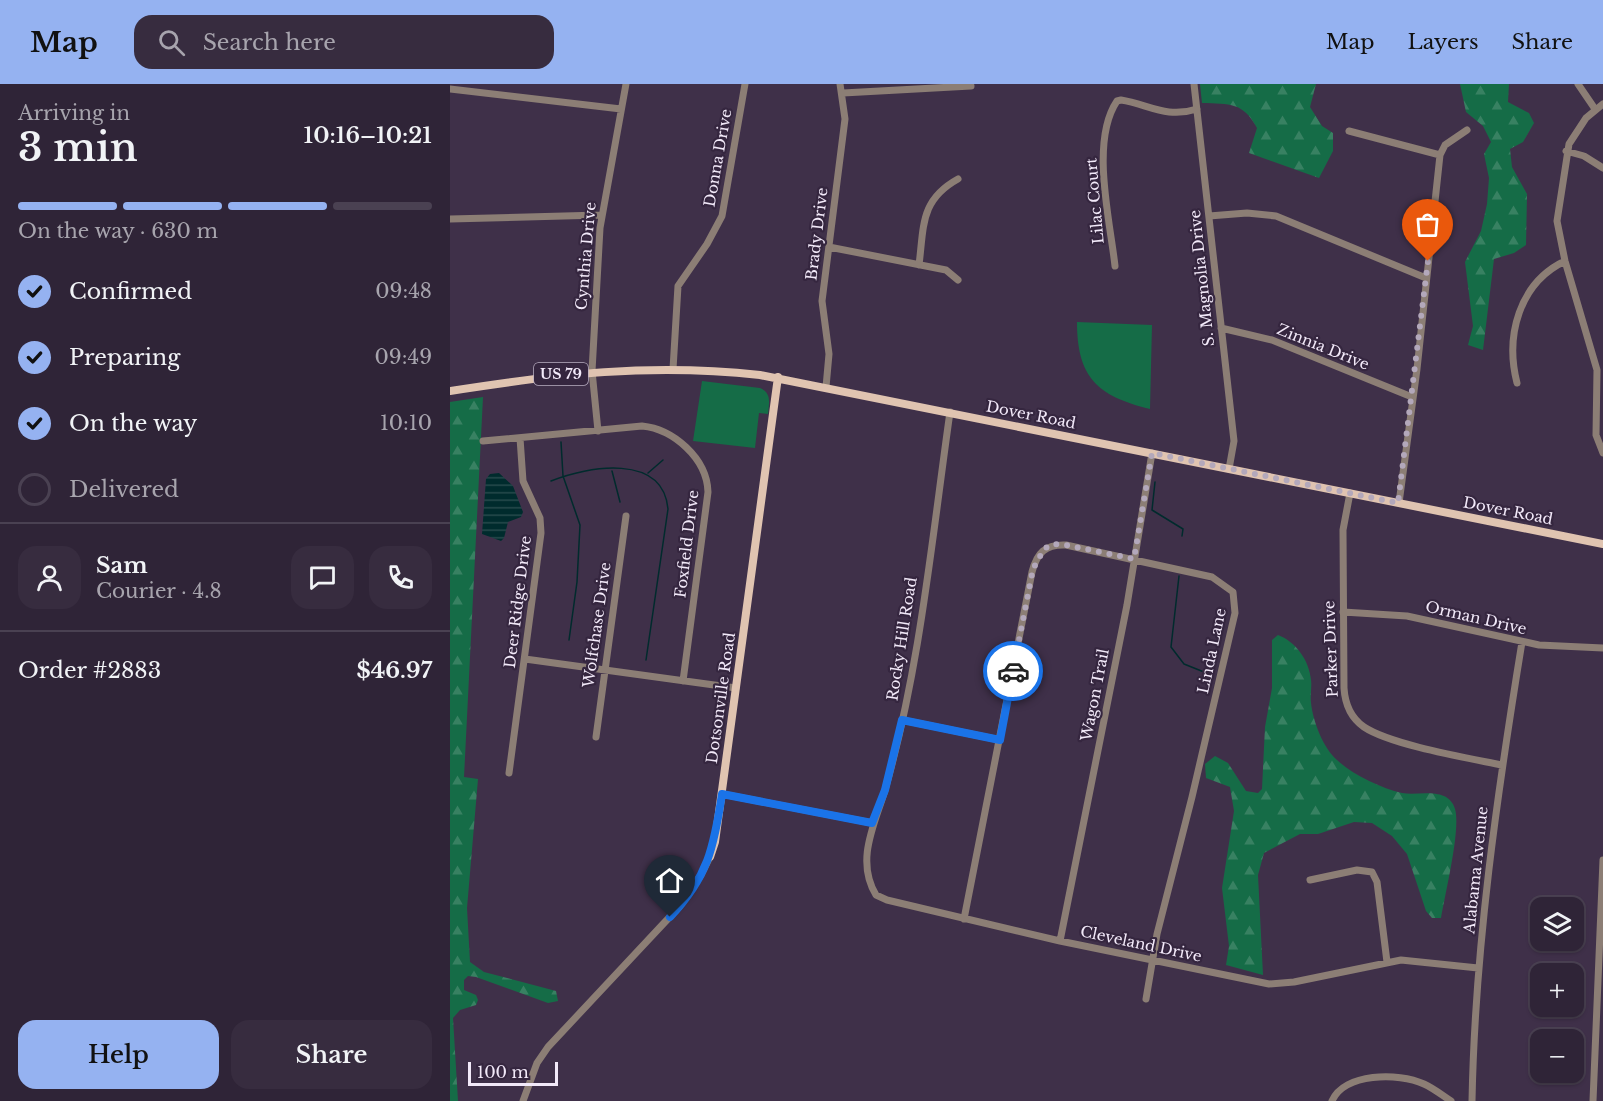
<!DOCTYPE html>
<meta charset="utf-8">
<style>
body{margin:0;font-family:"Libre Baskerville",serif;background:#372c3f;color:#f1f3f6;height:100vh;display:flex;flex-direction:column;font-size:22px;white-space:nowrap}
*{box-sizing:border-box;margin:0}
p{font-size:20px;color:#a7a4ad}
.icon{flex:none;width:33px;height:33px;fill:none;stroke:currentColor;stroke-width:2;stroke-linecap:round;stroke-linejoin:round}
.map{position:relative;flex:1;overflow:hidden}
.details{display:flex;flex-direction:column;background:#2f2437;width:450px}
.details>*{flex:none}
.fabs{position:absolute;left:1080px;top:813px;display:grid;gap:12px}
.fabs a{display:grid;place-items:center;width:54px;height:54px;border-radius:12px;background:#2f2437;box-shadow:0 2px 4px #0004,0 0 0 2px #4a4152;font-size:30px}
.scale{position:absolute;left:18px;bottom:15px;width:90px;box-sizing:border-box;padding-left:6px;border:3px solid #f2e9f9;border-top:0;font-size:16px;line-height:21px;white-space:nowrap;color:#f2e9f9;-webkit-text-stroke:4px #35263f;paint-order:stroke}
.pin{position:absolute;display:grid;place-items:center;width:51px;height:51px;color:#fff;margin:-62px -26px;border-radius:50% 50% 50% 0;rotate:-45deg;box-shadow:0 0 6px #0007}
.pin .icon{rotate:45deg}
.courier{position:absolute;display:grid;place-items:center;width:60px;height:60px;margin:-30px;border:4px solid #1a73e8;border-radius:50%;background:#fff;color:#222;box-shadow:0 2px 8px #0007}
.overview em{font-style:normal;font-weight:600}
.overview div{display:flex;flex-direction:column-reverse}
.overview{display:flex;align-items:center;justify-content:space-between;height:102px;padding:0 18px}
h1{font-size:39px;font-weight:600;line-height:45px}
.bar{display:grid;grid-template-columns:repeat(4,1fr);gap:9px 6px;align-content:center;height:72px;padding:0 18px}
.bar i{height:8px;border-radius:4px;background:#4a4152}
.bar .selected{background:#95b2f1}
.bar p{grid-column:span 4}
.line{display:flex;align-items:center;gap:15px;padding:0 18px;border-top:2px solid #4a4152}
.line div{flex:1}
.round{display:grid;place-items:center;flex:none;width:63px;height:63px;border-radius:18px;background:#372c3f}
ol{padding:0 18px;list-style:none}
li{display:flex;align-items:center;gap:18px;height:66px}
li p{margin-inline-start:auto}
li .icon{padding:6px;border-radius:50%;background:#95b2f1;color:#111;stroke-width:4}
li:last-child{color:#a7a4ad}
li i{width:33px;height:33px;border:3px solid #4a4152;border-radius:50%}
.action{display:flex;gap:12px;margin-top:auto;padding:12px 18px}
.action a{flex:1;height:69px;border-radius:18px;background:#95b2f1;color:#111;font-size:24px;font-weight:600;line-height:69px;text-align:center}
.action a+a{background:#372c3f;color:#f1f3f6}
header{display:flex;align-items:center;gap:36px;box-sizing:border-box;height:84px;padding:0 30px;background:#95b2f1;color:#111}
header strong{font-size:28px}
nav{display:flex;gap:33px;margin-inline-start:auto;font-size:21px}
.search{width:420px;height:54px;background:#372c3f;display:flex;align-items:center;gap:15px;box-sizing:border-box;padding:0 21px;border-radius:18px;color:#a7a4ad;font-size:22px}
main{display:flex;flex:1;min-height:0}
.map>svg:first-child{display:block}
</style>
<header>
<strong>Map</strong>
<div class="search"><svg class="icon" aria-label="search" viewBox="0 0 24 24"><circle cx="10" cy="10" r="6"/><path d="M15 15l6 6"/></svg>Search here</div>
<nav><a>Map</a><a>Layers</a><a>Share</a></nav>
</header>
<main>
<section class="details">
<div class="overview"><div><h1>3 min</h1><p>Arriving in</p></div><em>10:16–10:21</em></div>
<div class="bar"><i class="selected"></i><i class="selected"></i><i class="selected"></i><i></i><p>On the way · 630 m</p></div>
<ol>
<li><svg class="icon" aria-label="check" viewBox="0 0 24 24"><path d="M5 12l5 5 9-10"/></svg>Confirmed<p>09:48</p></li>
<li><svg class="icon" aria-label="check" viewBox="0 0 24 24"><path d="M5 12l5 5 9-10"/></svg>Preparing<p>09:49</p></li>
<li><svg class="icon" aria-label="check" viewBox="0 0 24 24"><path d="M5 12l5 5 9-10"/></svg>On the way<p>10:10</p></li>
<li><i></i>Delivered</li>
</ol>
<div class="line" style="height:108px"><a class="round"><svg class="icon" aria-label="person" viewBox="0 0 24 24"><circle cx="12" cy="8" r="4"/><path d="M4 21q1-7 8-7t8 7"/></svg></a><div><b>Sam</b><p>Courier · 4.8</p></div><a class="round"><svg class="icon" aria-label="chat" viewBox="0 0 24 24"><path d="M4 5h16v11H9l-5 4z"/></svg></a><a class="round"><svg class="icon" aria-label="phone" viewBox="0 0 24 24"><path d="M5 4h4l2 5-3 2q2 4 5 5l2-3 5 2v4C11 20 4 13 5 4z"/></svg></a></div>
<div class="line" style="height:78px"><div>Order #2883</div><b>$46.97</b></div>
<div class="action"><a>Help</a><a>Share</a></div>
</section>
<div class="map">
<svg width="1153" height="1017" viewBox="0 0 1153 1017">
<defs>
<pattern id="forest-firs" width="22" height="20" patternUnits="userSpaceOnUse" patternTransform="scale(1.5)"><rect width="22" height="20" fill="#156c47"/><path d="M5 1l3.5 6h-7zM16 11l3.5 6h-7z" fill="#388162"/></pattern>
<pattern id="water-rules" width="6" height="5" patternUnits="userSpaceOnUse" patternTransform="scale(1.5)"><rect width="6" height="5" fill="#002b2d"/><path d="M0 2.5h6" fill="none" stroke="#264a4c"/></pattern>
</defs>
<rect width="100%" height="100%" fill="#3f3049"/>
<!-- green -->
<path fill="#156c47" d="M 627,238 L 702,241 L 700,325 C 647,312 627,293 627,238 Z
M 252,297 L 310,304 C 322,309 319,319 318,330 L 309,329 L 305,364 L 243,357 Z"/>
<!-- forest -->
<path fill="url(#forest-firs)" d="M 750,0 L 866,0 L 860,23 L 872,42 L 883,49 L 883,67 L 869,94 L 799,69 L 807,44 C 793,18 780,20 752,19 Z
M 1010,0 L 1059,0 L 1058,18 L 1079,29 L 1084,39 L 1073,58 L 1060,65 L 1062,83 L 1077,110 L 1076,161 L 1064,169 L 1044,175 L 1033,266 L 1018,261 L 1023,242 L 1015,178 L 1031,147 L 1037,120 L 1039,94 L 1034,70 L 1041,58 L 1033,42 L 1016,28 Z
M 33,313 L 14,693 L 28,695 L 17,824 L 20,878 L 34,888 L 106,907 L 108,917 L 98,919 L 26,893 L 18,892 L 14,896 L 14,906 L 26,911 L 28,916 L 26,921 L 10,926 L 3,934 L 8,1017 L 0,1017 L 0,318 Z
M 828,551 C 846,558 859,576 861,596 C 862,604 860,611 861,619 C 863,637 873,664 887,676 C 903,691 931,704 952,709 C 969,712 998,702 1005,725 C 1011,745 995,810 991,834 L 982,834 L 976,827 L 957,770 L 942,752 L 922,739 L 904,738 L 868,750 L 850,750 L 814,769 L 808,791 L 813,891 L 776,881 L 779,862 L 772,804 L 784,727 L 780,703 L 756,694 L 755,680 L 765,672 L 778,679 L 796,707 L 808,709 L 812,705 L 815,643 L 822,604 L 822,556 Z"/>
<!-- water -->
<path fill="url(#water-rules)" d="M 49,389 L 63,402 L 73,428 L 71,433 L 58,438 L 54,454 L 51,457 L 32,450 L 36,395 L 40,390 Z"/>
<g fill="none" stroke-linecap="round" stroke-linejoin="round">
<!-- stream -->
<path stroke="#002b2d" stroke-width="1.5" d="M 111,358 L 113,392 L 130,441 L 127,498 L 119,556
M 162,387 L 170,418
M 198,389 L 213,376
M 101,397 C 138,382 213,369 218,425 L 196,576
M 705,398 L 702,426 L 733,445 L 732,452
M 729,492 L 721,563 L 734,580 L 759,590"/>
<!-- minor -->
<path stroke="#8c7e75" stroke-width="7" d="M 744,0 L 784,357 L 779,385
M 1128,0 L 1145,25
M 0,5 L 171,25
M 393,9 L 521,2
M 1153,20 L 1136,34 L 1119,60 L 1107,137 L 1115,177 L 1147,286 L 1146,351 L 1153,369
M 899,47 L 990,71
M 1116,67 L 1134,72 L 1153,84
M 759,132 L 797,129 L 826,132 L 976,194
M 0,135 L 151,131
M 379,163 L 496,186 L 508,196
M 469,181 C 474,142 470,116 508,95
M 665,182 C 660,136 640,57 667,17 L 671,16 C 698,20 716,35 747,25
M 771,244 L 822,256 L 962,313
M 223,285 L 228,202 L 257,160 L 272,132 L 295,0
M 1067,299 C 1055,252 1069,199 1115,177
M 376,303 L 379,270 L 372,217 L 395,35 L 390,0
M 500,328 C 482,454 470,584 435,706 C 425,740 405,776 426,811 L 437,816 L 610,857 L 819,900 L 844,898 L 951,876 L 1028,884
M 148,347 L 142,287 L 150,144 L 176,0
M 33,357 L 192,342 C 223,345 257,374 258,408 L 233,597
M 900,409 L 893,446 L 894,604 C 895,620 901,634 914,643 C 941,661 1018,674 1052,681
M 949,419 L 967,285 L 990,71 L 995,61 L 1017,46
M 893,528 L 957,532 L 1089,561 L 1153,564
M 75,575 L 286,604
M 452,636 L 550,656
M 146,653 L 176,432
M 59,689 L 91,449 L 90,434 L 73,397 L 70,354
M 272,710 L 422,739
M 860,796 L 907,786 L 922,788 L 927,798 L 937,878
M 514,835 L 582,488 C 587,469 595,460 616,461 L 762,493 L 783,508 L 785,529 L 742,713 L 707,850 L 696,915
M 610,857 L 677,521 L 702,369
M 73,1017 L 87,979 L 98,963 L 229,823 L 251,791 L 260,773
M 882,1017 C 894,989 948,988 974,1000 C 983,1004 992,1011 1001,1017
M 1022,1017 C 1025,863 1047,711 1072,558
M 1143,1017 L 1153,776"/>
<!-- major -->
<path stroke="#e0c4b1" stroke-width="8" d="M 0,307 C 108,290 200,279 310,291 L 1153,460
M 260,773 L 265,758 L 328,293"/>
</g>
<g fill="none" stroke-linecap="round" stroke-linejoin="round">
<!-- done -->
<path stroke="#b3a8bb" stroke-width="6" stroke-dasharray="0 10.8" d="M 563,587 L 583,485 L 594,465 L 603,460 L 616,461 L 684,475 L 702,369 L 948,419 L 978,177"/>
<!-- route -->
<path stroke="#1a73e8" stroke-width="8" d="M 220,833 C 258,793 264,763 272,710 L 422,739 L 435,706 L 452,636 L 550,656 L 563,587"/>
</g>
<g text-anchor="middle" stroke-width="4.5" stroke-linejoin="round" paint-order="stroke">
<!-- shield labels -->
<rect fill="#35263f" stroke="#b9aec1" stroke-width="1.5" x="84" y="279" width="54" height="22" rx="4.5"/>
<g font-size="14" font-weight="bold" fill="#f2e9f9">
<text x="111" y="295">US 79</text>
</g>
<!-- street labels -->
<g font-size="15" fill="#f2e9f9" stroke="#35263f">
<text transform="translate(268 74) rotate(-80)" y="5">Donna Drive</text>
<text transform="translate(645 117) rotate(-95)" y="5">Lilac Court</text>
<text transform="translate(367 150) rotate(-83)" y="5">Brady Drive</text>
<text transform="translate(136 172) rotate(-85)" y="5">Cynthia Drive</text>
<text transform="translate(752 194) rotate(-96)" y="5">S. Magnolia Drive</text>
<text transform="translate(873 263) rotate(22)" y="5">Zinnia Drive</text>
<text transform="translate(581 331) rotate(11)" y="5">Dover Road</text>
<text transform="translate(1058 427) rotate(11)" y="5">Dover Road</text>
<text transform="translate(237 460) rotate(-83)" y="5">Foxfield Drive</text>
<text transform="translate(68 518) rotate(-83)" y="5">Deer Ridge Drive</text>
<text transform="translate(1026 534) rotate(13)" y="5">Orman Drive</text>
<text transform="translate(147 541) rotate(-82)" y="5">Wolfchase Drive</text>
<text transform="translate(452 555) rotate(-81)" y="5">Rocky Hill Road</text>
<text transform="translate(881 565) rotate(-92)" y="5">Parker Drive</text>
<text transform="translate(762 567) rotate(-78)" y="5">Linda Lane</text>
<text transform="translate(645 611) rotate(-79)" y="5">Wagon Trail</text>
<text transform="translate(271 614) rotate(-82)" y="5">Dotsonville Road</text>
<text transform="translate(1026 786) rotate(-84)" y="5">Alabama Avenue</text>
<text transform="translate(691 860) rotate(12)" y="5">Cleveland Drive</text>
</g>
</g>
</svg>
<div class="fabs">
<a><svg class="icon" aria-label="layers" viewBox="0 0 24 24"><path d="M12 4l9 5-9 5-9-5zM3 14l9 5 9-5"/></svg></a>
<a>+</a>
<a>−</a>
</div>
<div class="scale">100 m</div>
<div class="pin" style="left:978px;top:177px;background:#ea580c"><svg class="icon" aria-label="bag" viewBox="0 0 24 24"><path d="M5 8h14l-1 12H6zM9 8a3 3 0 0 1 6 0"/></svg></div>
<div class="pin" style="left:220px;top:833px;background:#1f2937"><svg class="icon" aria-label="home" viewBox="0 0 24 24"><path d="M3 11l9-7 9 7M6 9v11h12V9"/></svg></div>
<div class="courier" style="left:563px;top:587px"><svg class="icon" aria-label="car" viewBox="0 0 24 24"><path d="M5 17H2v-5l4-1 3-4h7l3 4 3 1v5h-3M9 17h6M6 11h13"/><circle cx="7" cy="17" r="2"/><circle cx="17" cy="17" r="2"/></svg></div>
</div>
</main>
